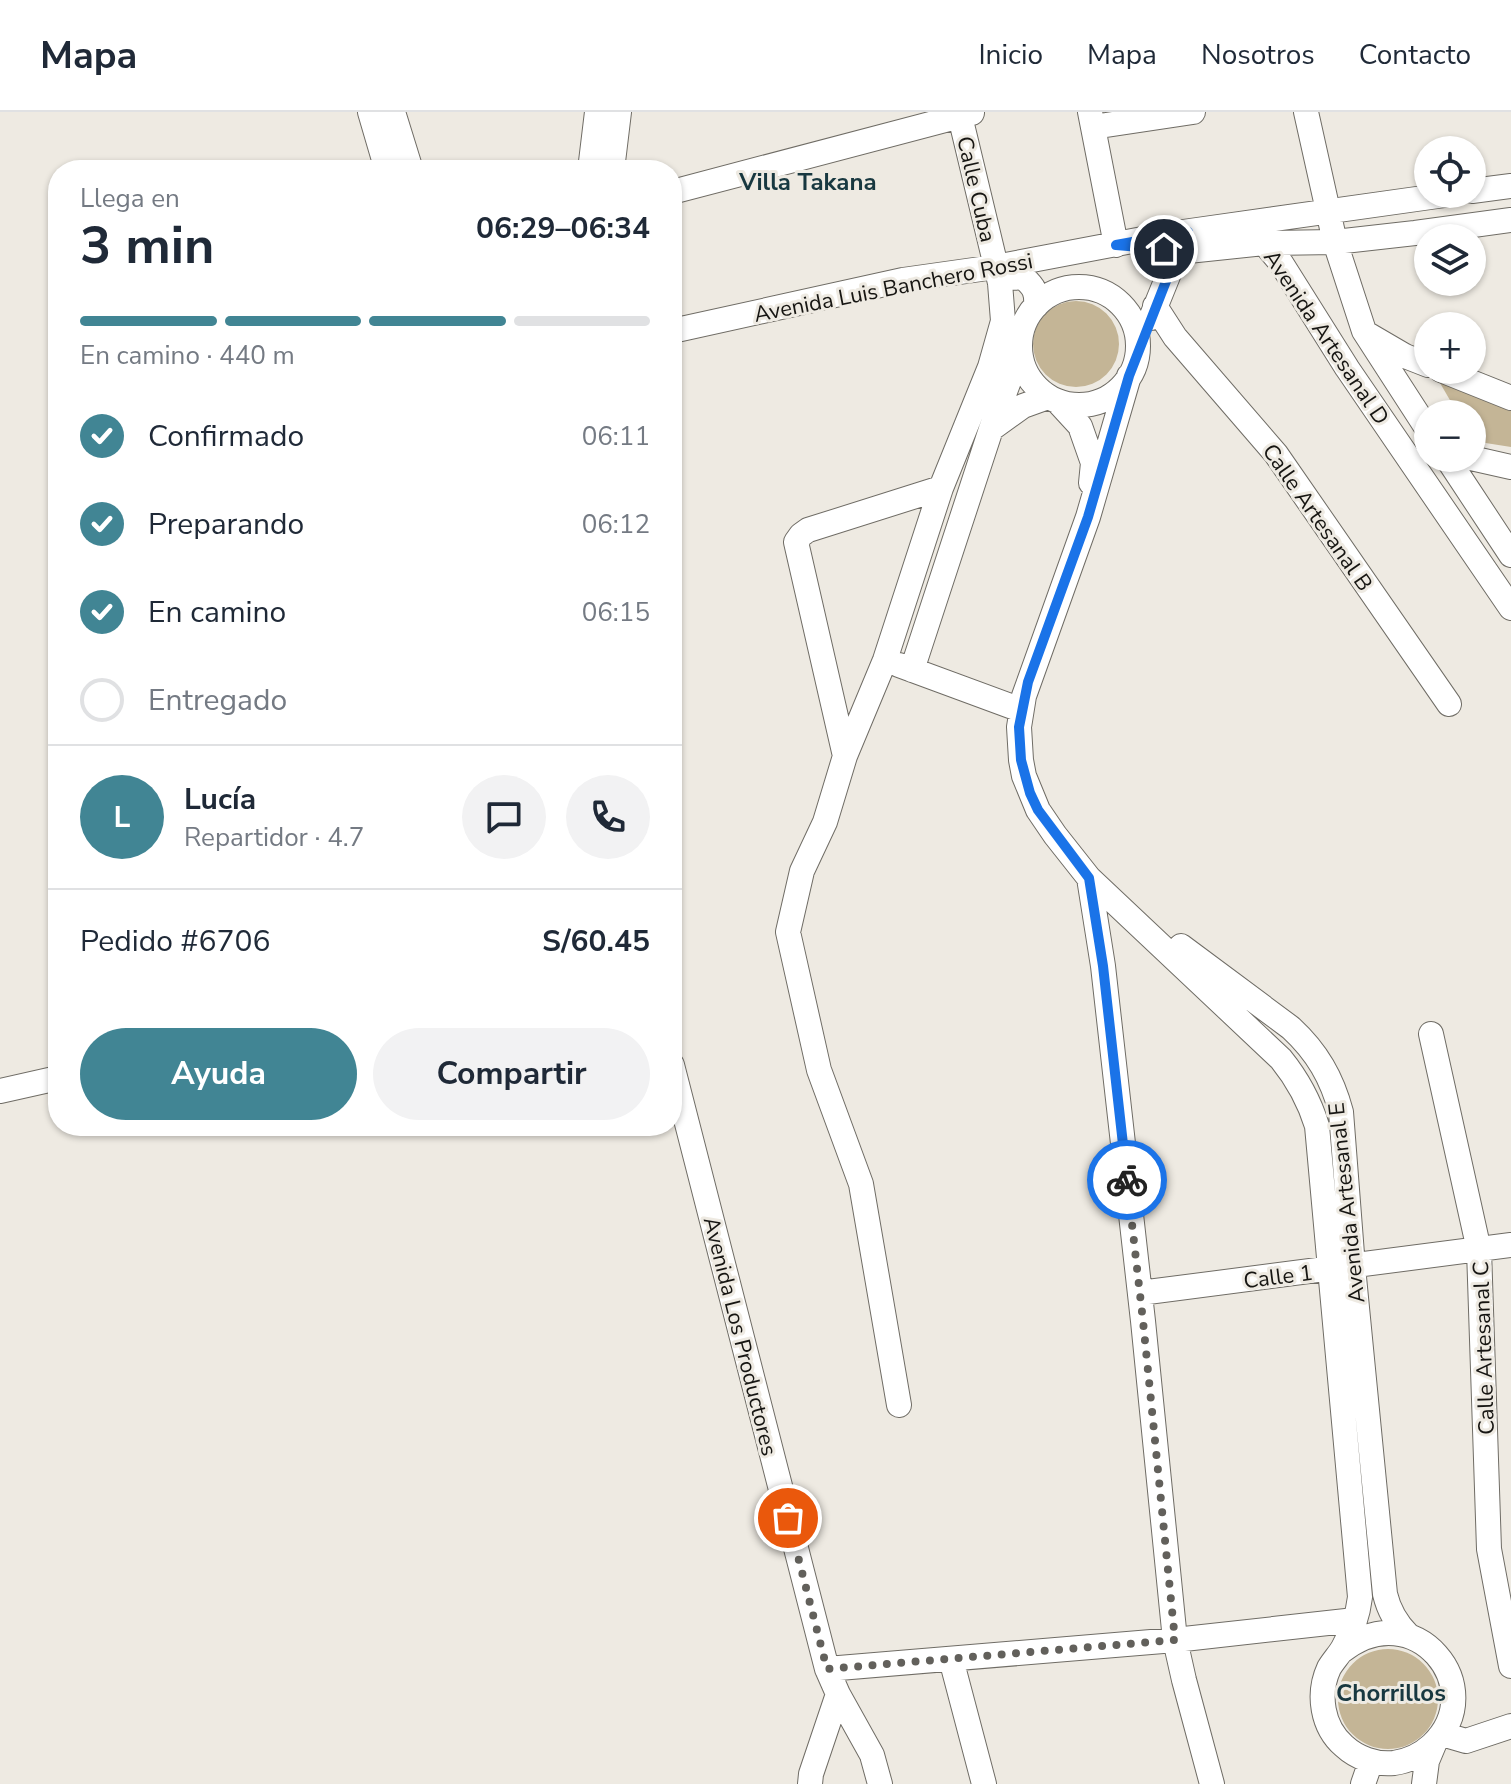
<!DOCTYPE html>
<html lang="es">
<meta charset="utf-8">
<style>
body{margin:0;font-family:"Nunito Sans",sans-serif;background:#f2f2f3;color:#1f2937;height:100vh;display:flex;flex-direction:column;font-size:30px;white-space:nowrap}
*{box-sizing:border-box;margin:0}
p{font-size:26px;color:#747a83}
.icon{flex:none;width:44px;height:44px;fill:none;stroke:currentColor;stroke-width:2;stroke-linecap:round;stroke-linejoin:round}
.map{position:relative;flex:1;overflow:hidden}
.drawer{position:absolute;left:48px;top:48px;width:634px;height:976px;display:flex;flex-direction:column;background:#fff;border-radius:32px;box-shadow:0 2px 6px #0004}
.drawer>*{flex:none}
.tools{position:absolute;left:1414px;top:24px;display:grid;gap:16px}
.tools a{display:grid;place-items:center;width:72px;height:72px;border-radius:50%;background:#fff;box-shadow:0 2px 6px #0004;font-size:40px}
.pin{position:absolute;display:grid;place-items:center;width:68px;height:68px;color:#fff;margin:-34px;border:4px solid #fff;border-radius:50%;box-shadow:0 2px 8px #0007}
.courier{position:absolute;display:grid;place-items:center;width:80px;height:80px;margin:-40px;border:6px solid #1a73e8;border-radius:50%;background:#fff;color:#222;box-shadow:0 2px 10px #0007}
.headline em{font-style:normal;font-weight:700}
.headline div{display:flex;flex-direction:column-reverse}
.headline{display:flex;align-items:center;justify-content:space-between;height:136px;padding:0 32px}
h1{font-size:52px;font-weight:700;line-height:60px}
.bar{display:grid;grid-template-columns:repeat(4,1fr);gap:12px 8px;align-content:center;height:96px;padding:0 32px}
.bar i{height:10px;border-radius:6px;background:#e0e1e3}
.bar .selected{background:#418594}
.bar p{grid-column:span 4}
.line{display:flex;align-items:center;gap:20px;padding:0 32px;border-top:2px solid #e0e1e3}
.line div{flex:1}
.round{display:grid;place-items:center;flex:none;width:84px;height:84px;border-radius:42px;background:#f2f2f3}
ol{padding:0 32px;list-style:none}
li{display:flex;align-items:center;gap:24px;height:88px}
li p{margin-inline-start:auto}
li .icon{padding:8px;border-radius:50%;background:#418594;color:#fff;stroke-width:4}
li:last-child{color:#747a83}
li i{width:44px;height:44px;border:4px solid #e0e1e3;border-radius:50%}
.action{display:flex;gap:16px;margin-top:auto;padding:16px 32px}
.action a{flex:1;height:92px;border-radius:48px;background:#418594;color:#fff;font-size:32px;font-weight:700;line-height:92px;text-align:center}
.action a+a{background:#f2f2f3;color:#1f2937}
header{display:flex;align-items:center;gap:48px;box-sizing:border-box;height:112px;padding:0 40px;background:#fff;border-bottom:2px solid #e0e1e3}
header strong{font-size:38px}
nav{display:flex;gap:44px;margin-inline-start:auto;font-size:28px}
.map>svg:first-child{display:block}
</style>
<header>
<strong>Mapa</strong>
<nav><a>Inicio</a><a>Mapa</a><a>Nosotros</a><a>Contacto</a></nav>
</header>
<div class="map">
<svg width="1511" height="1672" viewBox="0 0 1511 1672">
<rect width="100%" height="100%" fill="#eeeae2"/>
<!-- green -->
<path fill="#c4b596" d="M1033 232a43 43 0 1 1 86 0a43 43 0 1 1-86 0Z
M 1441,266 L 1511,297 L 1511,335 L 1473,329 L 1472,302 L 1458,302 L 1440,271 Z
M1338 1587a50 50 0 1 1 100 0a50 50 0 1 1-100 0Z"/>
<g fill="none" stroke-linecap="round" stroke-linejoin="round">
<!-- minor casing -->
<g stroke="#6f6c65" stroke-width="26">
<path id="minor" d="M 370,0 L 387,58
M 393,0 L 411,58
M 1090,0 L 1116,133
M 1306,0 L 1335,130 L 1364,219 L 1428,318
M 1093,15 L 1193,0
M 590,58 L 597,0
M 612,58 L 619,0
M 1472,79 L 1511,74
M 672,80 L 972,1
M 1268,108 L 1264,131 L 1281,151 L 1347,256 L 1511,496
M 1146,136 L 1188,139 L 1264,131 L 1335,130 L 1415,121 L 1511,108
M 1000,171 L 1008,165 L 1024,166 C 1034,175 1037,180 1036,194
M1020 234a59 59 0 1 1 118 0a59 59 0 1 1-118 0Z
M 1155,194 L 1175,225 L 1276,342 L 1449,592
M 1151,206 L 1170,159 L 1188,139 L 1188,130
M 672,219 L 903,168 L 995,155 L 1169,122 L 1452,82
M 1369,223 L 1405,244 L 1428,253
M 1441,258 L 1511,286
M 1129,264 L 1088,405 L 1024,584 L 1019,615 L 1021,648 L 1024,664 L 1038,698 L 1055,723 L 1089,766 L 1281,947 C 1298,968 1309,988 1317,1014 L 1360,1485 C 1358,1502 1352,1520 1343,1536 C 1339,1543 1333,1549 1329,1556 C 1317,1582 1322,1615 1344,1634 C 1357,1646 1376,1653 1394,1651 C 1408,1649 1421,1643 1432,1633 C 1492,1576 1414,1481 1342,1539
M 1057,289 L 1080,314 L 1093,351 L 1091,371
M 991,317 L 1023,294 L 1048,285
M 1447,346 L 1511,443
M 1471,346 L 1511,355
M 899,553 L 1021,598
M 912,558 L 991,317 L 1012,261 L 1018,234
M 845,644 L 796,430 L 801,423 L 808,418 L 941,376 L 990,255 L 1003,209 L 1000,171 L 959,0
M 1089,766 L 1103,854 L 1143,1209 L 1175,1528 L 1184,1568 L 1212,1672
M 1181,834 L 1291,916 C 1317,940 1332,966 1341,1000 L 1353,1155 L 1385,1482 C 1389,1499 1396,1511 1408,1523
M 1431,922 L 1479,1138 L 1489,1437 L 1511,1554
M 672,953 L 827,1557 L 838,1582 L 872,1643 L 880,1672
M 0,979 L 58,966
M 1140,1181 L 1511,1133
M 899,1293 L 861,1072 L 819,958 L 788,820 L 802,759 L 825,710 L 845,644 L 885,548 L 941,376
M 951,1547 L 984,1672
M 827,1557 L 1175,1528 L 1355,1508
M 1442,1622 L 1466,1629 L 1511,1614
M 810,1672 L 811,1662 L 838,1582
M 1363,1672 L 1371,1649
M 1424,1672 L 1427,1649 L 1435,1630"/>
</g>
<!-- minor -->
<use href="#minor" stroke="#fff" stroke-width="24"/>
</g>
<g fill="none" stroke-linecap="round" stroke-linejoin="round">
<!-- done -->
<path stroke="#62605b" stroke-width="8" stroke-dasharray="0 14.4" d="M 788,1406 L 827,1557 L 1175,1528 L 1143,1209 L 1127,1068"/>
<!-- route -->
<path stroke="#1a73e8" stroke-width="10" d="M 1127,1068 L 1103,854 L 1089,766 L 1038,698 L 1030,681 L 1021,648 L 1019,615 L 1028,570 L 1088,405 L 1129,264 L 1170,159 L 1188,139 L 1188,120 L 1116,133 L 1164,137"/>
</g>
<g text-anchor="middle" stroke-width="6" stroke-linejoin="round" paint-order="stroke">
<!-- street labels -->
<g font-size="22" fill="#161512" stroke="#eeeae2">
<text transform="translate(977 77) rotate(77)" y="8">Calle Cuba</text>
<text transform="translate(893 175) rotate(-11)" y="8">Avenida Luis Banchero Rossi</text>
<text transform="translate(1327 225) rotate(56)" y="8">Avenida Artesanal D</text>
<text transform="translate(1318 405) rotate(55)" y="8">Calle Artesanal B</text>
<text transform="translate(1346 1091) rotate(-96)" y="8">Avenida Artesanal E</text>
<text transform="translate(1278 1164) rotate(-7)" y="8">Calle 1</text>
<text transform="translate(741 1224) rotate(76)" y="8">Avenida Los Productores</text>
<text transform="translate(1483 1236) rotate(-92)" y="8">Calle Artesanal C</text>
</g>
<!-- neighbourhood labels -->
<g font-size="24" font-weight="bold" fill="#183840" stroke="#eeeae2">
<text x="808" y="78">Villa Takana</text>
<text x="1391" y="1589">Chorrillos</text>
</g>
</g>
</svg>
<div class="tools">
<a><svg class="icon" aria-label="locate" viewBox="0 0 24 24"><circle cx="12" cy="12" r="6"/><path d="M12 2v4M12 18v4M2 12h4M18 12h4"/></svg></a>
<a><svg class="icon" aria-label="layers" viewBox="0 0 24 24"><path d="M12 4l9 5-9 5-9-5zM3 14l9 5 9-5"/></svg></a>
<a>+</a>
<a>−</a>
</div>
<div class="pin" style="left:788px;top:1406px;background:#ea580c"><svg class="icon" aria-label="bag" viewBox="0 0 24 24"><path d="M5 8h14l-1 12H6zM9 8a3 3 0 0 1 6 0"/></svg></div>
<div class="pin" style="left:1164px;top:137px;background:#1f2937"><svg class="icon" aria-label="home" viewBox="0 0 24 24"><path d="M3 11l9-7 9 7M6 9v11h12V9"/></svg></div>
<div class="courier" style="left:1127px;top:1068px"><svg class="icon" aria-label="bike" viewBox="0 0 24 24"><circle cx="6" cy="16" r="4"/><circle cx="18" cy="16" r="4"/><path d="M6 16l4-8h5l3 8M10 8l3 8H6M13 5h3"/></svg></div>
<section class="drawer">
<div class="headline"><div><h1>3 min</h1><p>Llega en</p></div><em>06:29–06:34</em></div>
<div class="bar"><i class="selected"></i><i class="selected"></i><i class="selected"></i><i></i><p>En camino · 440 m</p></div>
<ol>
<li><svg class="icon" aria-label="check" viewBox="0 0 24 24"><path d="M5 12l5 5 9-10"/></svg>Confirmado<p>06:11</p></li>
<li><svg class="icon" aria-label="check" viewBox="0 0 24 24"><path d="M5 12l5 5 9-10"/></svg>Preparando<p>06:12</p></li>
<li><svg class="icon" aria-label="check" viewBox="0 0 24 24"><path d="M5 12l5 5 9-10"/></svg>En camino<p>06:15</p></li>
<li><i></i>Entregado</li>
</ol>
<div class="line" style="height:144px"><b class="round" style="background:#418594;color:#fff">L</b><div><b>Lucía</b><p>Repartidor · 4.7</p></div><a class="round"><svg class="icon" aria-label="chat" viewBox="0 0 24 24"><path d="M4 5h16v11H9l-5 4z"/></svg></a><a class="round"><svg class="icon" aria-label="phone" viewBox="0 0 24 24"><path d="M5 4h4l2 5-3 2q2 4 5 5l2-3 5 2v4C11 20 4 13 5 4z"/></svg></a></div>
<div class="line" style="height:104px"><div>Pedido #6706</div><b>S/60.45</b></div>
<div class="action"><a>Ayuda</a><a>Compartir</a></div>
</section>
</div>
